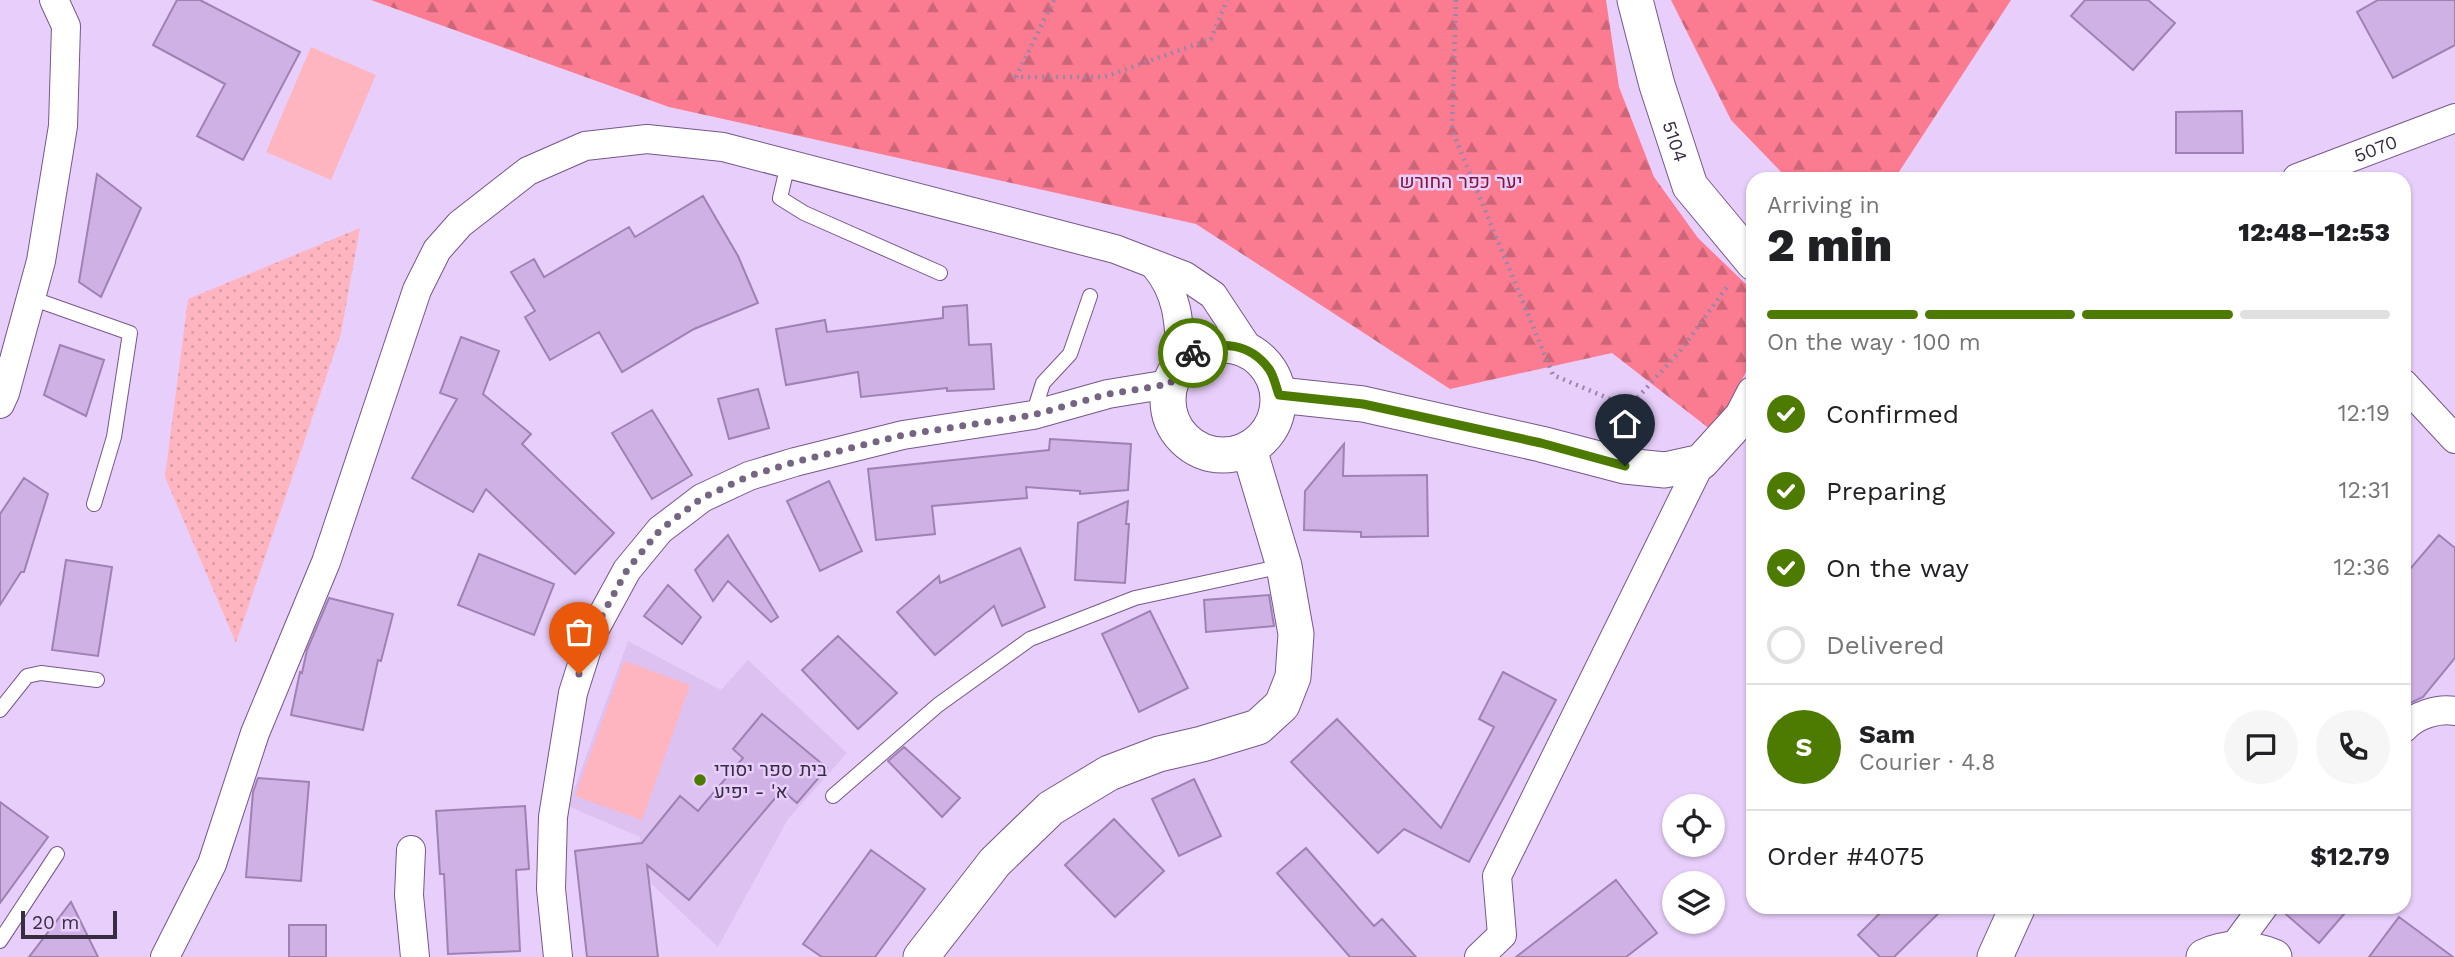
<!DOCTYPE html>
<meta charset="utf-8">
<style>
body{margin:0;font-family:"Work Sans",Heebo,sans-serif;background:#f6f6f6;color:#202124;height:100vh;display:flex;flex-direction:column;font-size:26px;white-space:nowrap}
*{box-sizing:border-box;margin:0}
p{font-size:23px;color:#757577}
.icon{flex:none;width:38px;height:38px;fill:none;stroke:currentColor;stroke-width:2;stroke-linecap:round;stroke-linejoin:round}
.map{position:relative;flex:1;overflow:hidden}
.sheet{position:absolute;left:1746px;top:172px;width:665px;height:742px;display:flex;flex-direction:column;background:#fff;border-radius:21px;box-shadow:0 2px 5px #0004}
.sheet>*{flex:none}
.fabs{position:absolute;left:1662px;top:794px;display:grid;gap:14px}
.fabs a{display:grid;place-items:center;width:63px;height:63px;border-radius:50%;background:#fff;box-shadow:0 2px 5px #0004;font-size:35px}
.scale{position:absolute;left:21px;bottom:18px;width:96px;box-sizing:border-box;padding-left:7px;border:4px solid #382c41;border-top:0;font-size:19px;line-height:24px;white-space:nowrap;color:#382c41;-webkit-text-stroke:5px #e8cffb;paint-order:stroke}
.pin{position:absolute;display:grid;place-items:center;width:60px;height:60px;color:#fff;margin:-72px -30px;border-radius:50% 50% 50% 0;rotate:-45deg;box-shadow:0 0 7px #0007}
.pin .icon{rotate:45deg}
.courier{position:absolute;display:grid;place-items:center;width:70px;height:70px;margin:-35px;border:5px solid #4d7b01;border-radius:50%;background:#fff;color:#222;box-shadow:0 2px 9px #0007}
.headline em{font-style:normal;font-weight:800}
.headline div{display:flex;flex-direction:column-reverse}
.headline{display:flex;align-items:center;justify-content:space-between;height:119px;padding:0 21px}
h1{font-size:46px;font-weight:800;line-height:52px}
.bar{display:grid;grid-template-columns:repeat(4,1fr);gap:10px 7px;align-content:center;height:84px;padding:0 21px}
.bar i{height:9px;border-radius:5px;background:#e0e0e0}
.bar .active{background:#4d7b01}
.bar p{grid-column:span 4}
.line{display:flex;align-items:center;gap:18px;padding:0 21px;border-top:2px solid #e0e0e0}
.line div{flex:1}
.round{display:grid;place-items:center;flex:none;width:74px;height:74px;border-radius:37px;background:#f6f6f6}
ol{padding:0 21px;list-style:none}
li{display:flex;align-items:center;gap:21px;height:77px}
li p{margin-inline-start:auto}
li .icon{padding:7px;border-radius:50%;background:#4d7b01;color:#fff;stroke-width:4}
li:last-child{color:#757577}
li i{width:38px;height:38px;border:4px solid #e0e0e0;border-radius:50%}
.map>svg:first-child{display:block}
</style>
<div class="map">
<svg width="2455" height="957" viewBox="0 0 2455 957">
<defs>
<pattern id="grass-dots" width="8" height="8" patternUnits="userSpaceOnUse" patternTransform="scale(1.75)"><rect width="8" height="8" fill="#feb5bf"/><path d="M2 2h.1M6 6h.1" fill="none" stroke="#da9ca5" stroke-width="1.8" stroke-linecap="round"/></pattern>
<pattern id="forest-firs" width="22" height="20" patternUnits="userSpaceOnUse" patternTransform="scale(1.75)"><rect width="22" height="20" fill="#fb7b91"/><path d="M5 1l3.5 6h-7zM16 11l3.5 6h-7z" fill="#cc6578"/></pattern>
</defs>
<rect width="100%" height="100%" fill="#e8cffb"/>
<!-- built -->
<path fill="#dcc1f1" d="M 628,641 L 721,690 L 748,660 L 847,753 L 788,819 L 718,947 L 636,869 L 640,837 L 568,806 Z"/>
<!-- grass -->
<path fill="url(#grass-dots)" d="M 360,228 L 341,333 L 236,643 L 165,477 L 188,299 Z"/>
<!-- forest -->
<path fill="url(#forest-firs)" d="M 371,0 L 1606,0 L 1619,87 L 1654,177 L 1698,238 L 1753,291 L 1753,358 L 1715,433 L 1612,353 L 1450,389 L 1196,224 L 669,107 Z
M 1671,0 L 2011,0 L 1895,178 L 1787,178 L 1731,120 Z"/>
<!-- park -->
<path fill="#feb5bf" d="M 311,47 L 376,75 L 331,180 L 266,152 Z
M 624,661 L 690,685 L 642,820 L 575,796 Z"/>
<!-- building -->
<path fill="#d0b1e6" stroke="#9f81b4" stroke-width="2" d="M 177,0 L 200,0 L 300,52 L 243,160 L 197,136 L 225,84 L 153,45 Z
M 2085,0 L 2148,0 L 2175,23 L 2133,70 L 2071,16 Z
M 2378,0 L 2455,0 L 2455,45 L 2393,78 L 2357,12 Z
M 2242,111 L 2243,153 L 2176,153 L 2176,112 Z
M 97,174 L 141,208 L 101,297 L 79,282 Z
M 703,196 L 738,256 L 758,303 L 694,329 L 622,372 L 599,332 L 550,360 L 525,317 L 535,311 L 511,272 L 534,259 L 544,277 L 629,227 L 635,237 Z
M 967,305 L 969,345 L 991,344 L 994,389 L 947,391 L 947,388 L 861,397 L 858,372 L 786,385 L 776,329 L 825,320 L 827,332 L 943,318 L 943,307 Z
M 461,337 L 499,351 L 483,394 L 531,434 L 522,444 L 614,533 L 575,574 L 486,489 L 473,512 L 412,478 L 457,399 L 440,393 Z
M 60,345 L 104,360 L 86,416 L 44,395 Z
M 758,389 L 769,428 L 729,439 L 718,399 Z
M 652,410 L 692,475 L 652,499 L 612,433 Z
M 1050,439 L 1131,444 L 1128,490 L 1080,494 L 1080,491 L 1026,487 L 1027,498 L 932,506 L 935,534 L 876,540 L 868,469 L 1049,450 Z
M 1344,444 L 1343,476 L 1427,475 L 1428,536 L 1361,537 L 1361,532 L 1304,530 L 1305,491 Z
M 24,478 L 48,494 L 24,572 L 21,572 L 0,605 L 0,514 Z
M 829,481 L 862,551 L 820,571 L 787,501 Z
M 1128,501 L 1126,524 L 1129,524 L 1125,583 L 1075,580 L 1078,523 Z
M 728,535 L 778,617 L 771,622 L 728,581 L 713,601 L 695,570 Z
M 2439,535 L 2455,548 L 2455,658 L 2423,697 L 2404,706 L 2404,576 Z
M 1020,548 L 1045,607 L 1002,626 L 994,606 L 935,655 L 897,612 L 939,576 L 940,583 Z
M 479,554 L 554,584 L 534,635 L 458,605 Z
M 66,560 L 112,567 L 98,656 L 52,650 Z
M 668,585 L 701,617 L 682,644 L 644,616 Z
M 1269,595 L 1274,626 L 1206,632 L 1204,600 Z
M 329,598 L 393,614 L 381,661 L 378,660 L 363,730 L 291,715 L 300,672 L 302,673 L 307,650 Z
M 1150,611 L 1188,688 L 1139,712 L 1102,634 Z
M 838,636 L 897,693 L 858,729 L 802,670 Z
M 1503,672 L 1556,700 L 1469,862 L 1404,829 L 1378,853 L 1291,762 L 1337,719 L 1441,828 L 1494,727 L 1479,719 Z
M 762,714 L 827,768 L 797,803 L 782,790 L 689,900 L 647,865 L 658,957 L 587,957 L 575,851 L 642,843 L 680,796 L 698,811 L 743,758 L 733,749 Z
M 904,747 L 960,798 L 942,817 L 888,761 Z
M 258,778 L 309,782 L 301,881 L 246,877 L 253,792 Z
M 1194,779 L 1221,836 L 1179,856 L 1152,799 Z
M 0,802 L 48,837 L 0,903 Z
M 525,806 L 529,869 L 516,870 L 520,951 L 448,954 L 444,874 L 440,874 L 436,811 Z
M 1114,819 L 1164,871 L 1115,917 L 1065,865 Z
M 1306,848 L 1374,926 L 1382,919 L 1416,957 L 1350,957 L 1277,873 Z
M 871,850 L 925,889 L 875,957 L 822,957 L 803,944 Z
M 1616,880 L 1657,933 L 1626,957 L 1516,957 Z
M 71,902 L 98,957 L 29,957 Z
M 1887,906 L 1946,906 L 1894,957 L 1880,957 L 1858,935 Z
M 2280,906 L 2351,906 L 2319,943 L 2280,909 Z
M 2399,917 L 2453,957 L 2369,957 Z
M 289,925 L 326,925 L 326,957 L 289,957 Z"/>
<g fill="none" stroke-linecap="round" stroke-linejoin="round">
<!-- service casing -->
<g stroke="#755889" stroke-width="16">
<path id="service" d="M 788,164 L 780,198 L 804,213 L 940,273
M 31,298 L 130,333 L 114,437 L 94,504
M 1033,415 L 1043,383 L 1070,354 L 1090,296
M 0,710 L 27,676 L 41,673 L 97,680
M 833,796 L 938,705 L 1030,639 L 1135,598 L 1283,566
M 0,941 L 57,854"/>
</g>
<!-- minor casing -->
<g stroke="#755889" stroke-width="30">
<g id="minor">
<path id="s1" d="M 2297,178 L 2455,118"/>
<path d="M 1155,266 C 1180,296 1179,326 1181,363"/>
<path d="M 2404,384 L 2455,439"/>
<path d="M 0,404 L 5,393 L 41,261 L 63,126 L 66,26 L 54,0"/>
<path d="M 2404,728 C 2416,715 2438,708 2455,711"/>
<path d="M 411,850 L 409,895 L 415,957"/>
<path d="M 2233,948 L 2264,906"/>
<path d="M 165,957 L 212,864 L 255,733 L 326,562 L 417,290 L 437,250 L 460,224 L 528,171 L 585,146 L 647,139 L 723,147 L 1115,249 L 1185,276 L 1213,295 L 1250,351"/>
<path d="M 558,957 L 551,889 L 553,817 L 573,693 L 591,636 L 627,570 L 660,530 L 702,498 L 749,476 L 795,462 L 903,435 L 1033,415 L 1108,394 L 1169,384"/>
<path d="M 1479,957 L 1502,935 L 1497,876 L 1701,462"/>
</g>
</g>
<!-- tertiary casing -->
<g stroke="#755889" stroke-width="37">
<g id="tertiary">
<path id="s2" d="M 1635,0 L 1657,85 L 1690,186 L 1754,263"/>
<circle cx="1223" cy="400" r="55"/>
<path d="M 1279,395 L 1363,404 L 1541,444 L 1625,466 L 1665,470 L 1701,462 L 1742,417 L 1754,394"/>
<path d="M 921,957 L 995,862 L 1051,808 L 1109,773 L 1159,754 L 1202,744 L 1258,727 L 1282,705 L 1293,677 L 1296,634 L 1284,566 L 1249,449"/>
<path d="M 1995,957 L 2018,906"/>
<path d="M 2204,957 C 2226,946 2251,948 2274,957"/>
</g>
</g>
<!-- path -->
<path stroke="#9a87a8" stroke-width="4.5" stroke-dasharray="2 5" stroke-linecap="butt" d="M 1054,0 L 1016,77 L 1104,77 L 1211,39 L 1227,0
M 1456,0 L 1452,130 L 1553,375 L 1629,407 L 1681,350 L 1729,284"/>
<!-- service -->
<use href="#service" stroke="#fff" stroke-width="14"/>
<!-- minor -->
<use href="#minor" stroke="#fff" stroke-width="28"/>
<!-- tertiary -->
<use href="#tertiary" stroke="#fff" stroke-width="35"/>
</g>
<g fill="none" stroke-linecap="round" stroke-linejoin="round">
<!-- done -->
<path stroke="#766582" stroke-width="7" stroke-dasharray="0 12.6" d="M 579,674 L 591,636 L 627,570 L 660,530 L 702,498 L 749,476 L 795,462 L 903,435 L 1033,415 L 1108,394 L 1170,384 L 1181,363 L 1193,353"/>
<!-- route -->
<path stroke="#4d7b01" stroke-width="9" d="M 1193,353 C 1220,340 1250,343 1269,369 C 1274,376 1276,387 1279,395 L 1363,404 L 1541,443 L 1625,466"/>
</g>
<!-- markers -->
<circle fill="#4d7b01" stroke="#e8cffb" stroke-width="2.5" cx="700" cy="780" r="7"/>
<g text-anchor="middle" stroke-width="5" stroke-linejoin="round" paint-order="stroke">
<!-- street labels -->
<g font-size="19" fill="#382c41" stroke="#e8cffb">
<text dy="7" stroke="none"><textPath href="#s2" startOffset="147">5104</textPath></text>
<text dy="7" stroke="none"><textPath href="#s1" startOffset="84">5070</textPath></text>
</g>
<!-- park labels -->
<g font-size="19" fill="#871336" stroke="#e8cffb">
<text x="1461" y="188">יער כפר החורש</text>
</g>
<!-- poi labels -->
<g font-size="19" fill="#382c41" stroke="#e8cffb" text-anchor="start">
<text x="714" y="776">בית ספר יסודי<tspan x="714" dy="22">א' - יפיע</tspan></text>
</g>
</g>
</svg>
<div class="fabs">
<a><svg class="icon" aria-label="locate" viewBox="0 0 24 24"><circle cx="12" cy="12" r="6"/><path d="M12 2v4M12 18v4M2 12h4M18 12h4"/></svg></a>
<a><svg class="icon" aria-label="layers" viewBox="0 0 24 24"><path d="M12 4l9 5-9 5-9-5zM3 14l9 5 9-5"/></svg></a>
</div>
<div class="scale">20 m</div>
<div class="pin" style="left:579px;top:674px;background:#ea580c"><svg class="icon" aria-label="bag" viewBox="0 0 24 24"><path d="M5 8h14l-1 12H6zM9 8a3 3 0 0 1 6 0"/></svg></div>
<div class="pin" style="left:1625px;top:466px;background:#1f2937"><svg class="icon" aria-label="home" viewBox="0 0 24 24"><path d="M3 11l9-7 9 7M6 9v11h12V9"/></svg></div>
<div class="courier" style="left:1193px;top:353px"><svg class="icon" aria-label="bike" viewBox="0 0 24 24"><circle cx="6" cy="16" r="4"/><circle cx="18" cy="16" r="4"/><path d="M6 16l4-8h5l3 8M10 8l3 8H6M13 5h3"/></svg></div>
<section class="sheet">
<div class="headline"><div><h1>2 min</h1><p>Arriving in</p></div><em>12:48–12:53</em></div>
<div class="bar"><i class="active"></i><i class="active"></i><i class="active"></i><i></i><p>On the way · 100 m</p></div>
<ol>
<li><svg class="icon" aria-label="check" viewBox="0 0 24 24"><path d="M5 12l5 5 9-10"/></svg>Confirmed<p>12:19</p></li>
<li><svg class="icon" aria-label="check" viewBox="0 0 24 24"><path d="M5 12l5 5 9-10"/></svg>Preparing<p>12:31</p></li>
<li><svg class="icon" aria-label="check" viewBox="0 0 24 24"><path d="M5 12l5 5 9-10"/></svg>On the way<p>12:36</p></li>
<li><i></i>Delivered</li>
</ol>
<div class="line" style="height:126px"><b class="round" style="background:#4d7b01;color:#fff">S</b><div><b>Sam</b><p>Courier · 4.8</p></div><a class="round"><svg class="icon" aria-label="chat" viewBox="0 0 24 24"><path d="M4 5h16v11H9l-5 4z"/></svg></a><a class="round"><svg class="icon" aria-label="phone" viewBox="0 0 24 24"><path d="M5 4h4l2 5-3 2q2 4 5 5l2-3 5 2v4C11 20 4 13 5 4z"/></svg></a></div>
<div class="line" style="height:91px"><div>Order #4075</div><b>$12.79</b></div>
</section>
</div>
